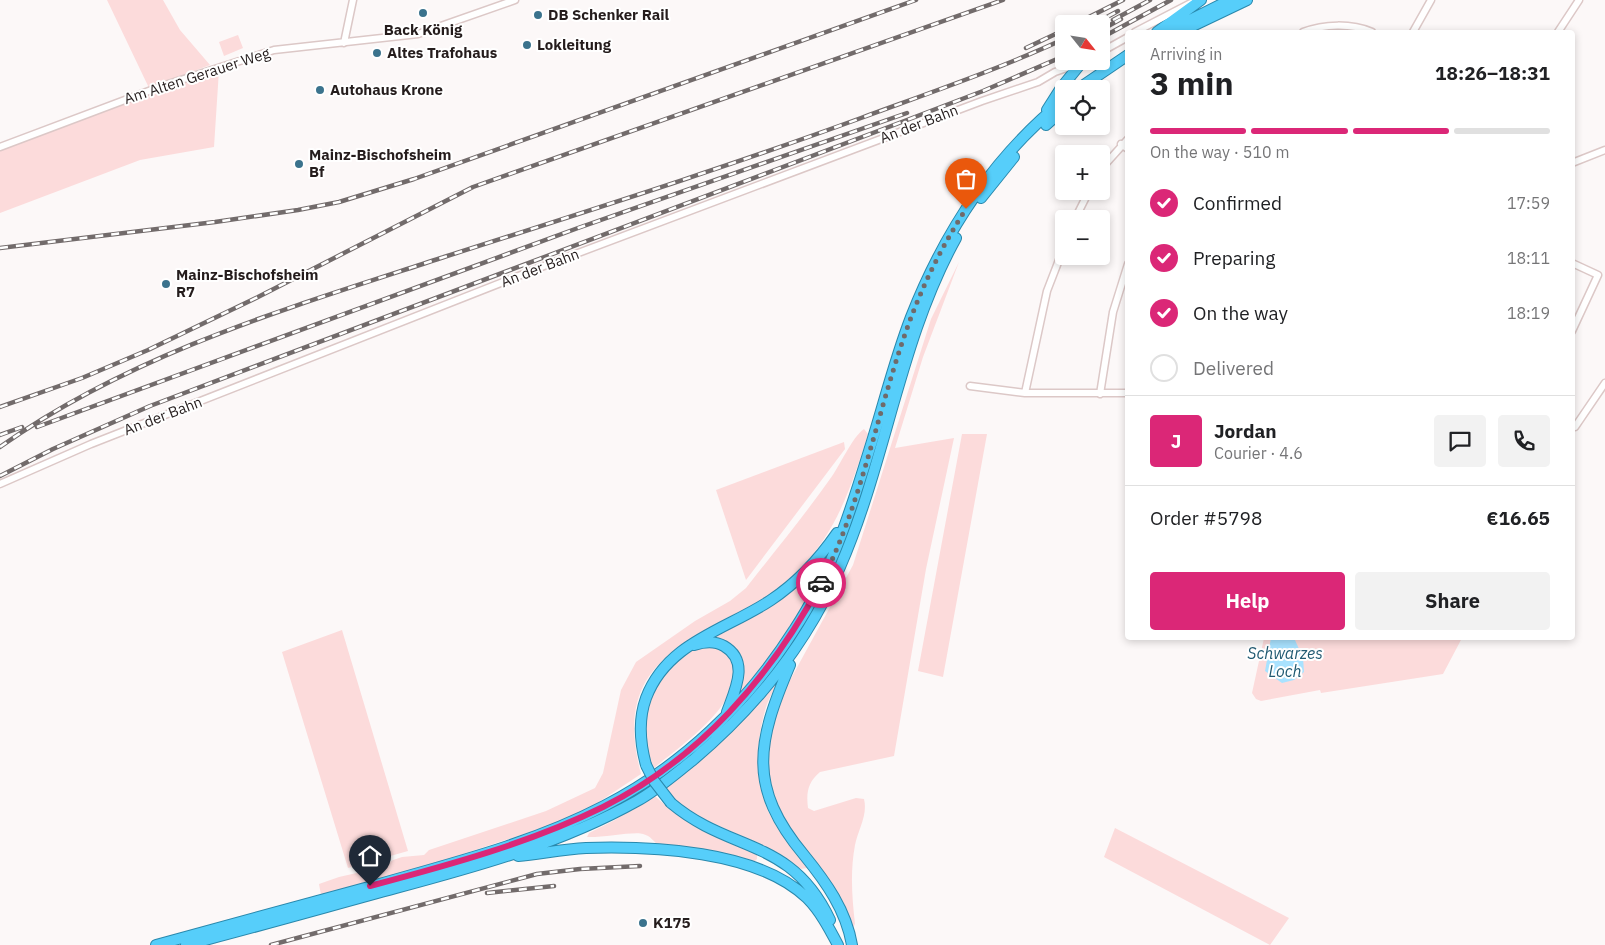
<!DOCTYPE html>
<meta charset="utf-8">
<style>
body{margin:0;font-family:"IBM Plex Sans",sans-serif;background:#f2f2f2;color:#202124;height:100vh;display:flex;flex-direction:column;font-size:19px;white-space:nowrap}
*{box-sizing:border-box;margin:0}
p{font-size:16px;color:#757577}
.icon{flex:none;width:28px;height:28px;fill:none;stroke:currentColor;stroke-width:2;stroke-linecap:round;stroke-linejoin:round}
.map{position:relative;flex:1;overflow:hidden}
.sheet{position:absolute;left:1125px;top:30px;width:450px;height:610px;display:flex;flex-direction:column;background:#fff;border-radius:5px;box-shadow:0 2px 8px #0003}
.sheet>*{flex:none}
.needle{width:32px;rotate:120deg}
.controls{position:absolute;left:1055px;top:15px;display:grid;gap:10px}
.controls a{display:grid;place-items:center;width:55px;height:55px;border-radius:5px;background:#fff;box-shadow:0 2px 8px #0003;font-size:25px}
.pin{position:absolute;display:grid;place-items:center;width:42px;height:42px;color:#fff;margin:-51px -21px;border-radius:50% 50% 50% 0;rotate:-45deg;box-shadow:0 0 5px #0007}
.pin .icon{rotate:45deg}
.courier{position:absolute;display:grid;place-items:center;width:50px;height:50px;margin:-25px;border:4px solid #db2777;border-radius:50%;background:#fff;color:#222;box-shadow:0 1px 6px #0007}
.overview em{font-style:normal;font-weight:700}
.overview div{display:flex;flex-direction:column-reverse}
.overview{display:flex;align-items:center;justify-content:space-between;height:85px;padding:0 25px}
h1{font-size:32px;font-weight:700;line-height:38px}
.bar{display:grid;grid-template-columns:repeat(4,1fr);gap:8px 5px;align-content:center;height:60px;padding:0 25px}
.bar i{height:6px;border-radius:4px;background:#e0e0e0}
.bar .selected{background:#db2777}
.bar p{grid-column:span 4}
.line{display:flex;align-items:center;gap:12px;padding:0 25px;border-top:1px solid #e0e0e0}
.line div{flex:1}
.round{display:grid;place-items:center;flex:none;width:52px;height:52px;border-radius:5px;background:#f2f2f2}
ol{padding:0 25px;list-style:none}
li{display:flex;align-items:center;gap:15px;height:55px}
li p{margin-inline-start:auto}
li .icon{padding:5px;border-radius:50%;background:#db2777;color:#fff;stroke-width:4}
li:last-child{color:#757577}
li i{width:28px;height:28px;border:2px solid #e0e0e0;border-radius:50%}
.primary-button{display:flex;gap:10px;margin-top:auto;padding:10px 25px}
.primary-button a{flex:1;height:58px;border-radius:5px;background:#db2777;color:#fff;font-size:20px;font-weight:700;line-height:58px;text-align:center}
.primary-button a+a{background:#f2f2f2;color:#202124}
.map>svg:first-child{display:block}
</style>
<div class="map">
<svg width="1605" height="945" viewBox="0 0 1605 945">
<rect width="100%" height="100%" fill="#fcf8f8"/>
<!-- green -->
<path fill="#fcdbdb" d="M 107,0 L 163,0 L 180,30 L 210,65 L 149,88 Z
M 238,35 L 243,48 L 224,56 L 219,42 Z
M 219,70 L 214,147 L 140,160 L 0,213 L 0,150 Z
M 959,262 L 923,357 L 895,448 L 954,438 L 926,569 L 894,756 L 820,772 C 808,782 806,792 808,808 L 814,811 L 856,798 L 864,799 C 868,815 858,830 855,845 C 850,872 852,897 855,924 L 853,928 L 844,904 L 833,887 L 780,815 L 767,778 L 771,715 L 853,565 L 931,319 Z
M 864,429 L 868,434 C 852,485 837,532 798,571 C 728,642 604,635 641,774 L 590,808 L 551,825 L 448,859 L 321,895 L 319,884 L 339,877 L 383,867 L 393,860 L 402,857 L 424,855 L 429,850 L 546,811 L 595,788 L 603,773 L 621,690 L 636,662 L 695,621 L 730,601 L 746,588 C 774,552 804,516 830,479 C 840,466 852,437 864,429 Z
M 962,434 L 987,434 L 943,677 L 918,671 Z
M 878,439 L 850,533 L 808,623 L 754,698 L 691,757 L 642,793 L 584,824 L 527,843 L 688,754 L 805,621 Z
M 844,442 L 845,449 L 746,580 L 716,490 Z
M 828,554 C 807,607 773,656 736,699 L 739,658 L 706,640 L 743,620 Z
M 342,630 L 408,851 L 348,868 L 282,652 Z
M 1264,638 L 1462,638 L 1443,674 L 1321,693 L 1320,690 L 1261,701 L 1256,699 L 1252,693 Z
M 706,646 C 719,648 729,651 733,664 C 744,704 680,746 654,768 L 650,764 C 648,752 643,738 643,726 C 645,691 671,652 706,646 Z
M 783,673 C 778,684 770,695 766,707 C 756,740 754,781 769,813 C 778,832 794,849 807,865 L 807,868 L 801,869 L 778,853 L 687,811 L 676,801 L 666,787 C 710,755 750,717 783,673 Z
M 653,794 C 682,823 719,837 757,854 L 757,859 L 753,863 C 722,854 692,847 659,846 C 653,841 651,836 643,834 C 635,831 601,838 587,837 L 589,833 L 615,820 Z
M 1115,828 L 1289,918 L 1270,945 L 1104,857 Z"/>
<!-- water -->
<path fill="#a9e2ff" d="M 1271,638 L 1295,640 L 1303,658 L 1304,672 L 1294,680 L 1282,683 L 1265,671 Z"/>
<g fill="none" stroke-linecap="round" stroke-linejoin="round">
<!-- minor casing -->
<g stroke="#dcc8c7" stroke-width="9">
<path id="minor" d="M 1135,32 L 1191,3
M 1303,32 C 1324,24 1351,23 1372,32
M 1413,32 L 1431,0
M 1558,32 L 1579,0
M 344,43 L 353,0
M 1101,52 L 1128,37
M 1121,144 L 1128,149
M 0,147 L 162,86 L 274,50 L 418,34 L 515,0
M 1572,163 L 1605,150
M 1101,169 L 1128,139
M 1075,219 L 1089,191
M 1572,263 L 1598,275 L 1572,331
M 970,386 L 1025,393 L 1128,393
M 1025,393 L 1047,291 L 1064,247
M 1100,394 L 1113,312 L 1128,264
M 1572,426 L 1575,427 L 1605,383
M 0,484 L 91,444 L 549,264 L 982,101 L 1038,82 L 1055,72 L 1081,63"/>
</g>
<!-- trunk casing -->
<g stroke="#2988ac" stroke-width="12">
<path id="trunk" d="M 1157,32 L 1201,0
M 1166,32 L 1230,0
M 1180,32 L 1247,0
M 1078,89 L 1128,55
M 1047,110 L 1061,88 L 1082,62
M 1046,125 L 1064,109
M 981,198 L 1014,157
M 694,645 C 703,642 714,640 724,646 C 750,661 735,690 727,712
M 790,665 C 757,742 747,787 804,855 C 826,882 846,910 852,945
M 646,765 C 640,743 638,720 646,698 C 667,642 726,630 771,600 C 798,582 819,559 837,533
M 671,803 C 730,853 791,837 830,920
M 518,856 C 540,854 563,849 586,848 C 651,846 757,850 807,898 C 820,911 829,928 838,945
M 156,945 C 230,925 303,905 376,885 C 453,863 533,843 604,806 C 682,766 747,704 794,630 C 830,576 850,513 869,451 C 883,407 894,361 911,317 C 944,233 993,157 1064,100
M 186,945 C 256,927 326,907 396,888 C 478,866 562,843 637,801 C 657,790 675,774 693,760 C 757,706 807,644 840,567 C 887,459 899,341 956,238"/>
</g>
<!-- minor -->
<use href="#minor" stroke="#fff" stroke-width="6"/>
<!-- trunk -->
<use href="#trunk" stroke="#56cefa" stroke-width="10"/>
<!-- rail casing -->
<g stroke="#726b6b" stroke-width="4.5">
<path id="rail" d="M 1113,20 L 1150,0
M 1075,24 L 1123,0
M 1094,24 L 1118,11
M 1101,30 L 1121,19
M 1101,38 L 1171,0
M 1026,48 L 1064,30
M 0,248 L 215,222 L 298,210 L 339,202 L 414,179 L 916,0
M 0,407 L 82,378 L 148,350 L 258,297 L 473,187 L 1003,0
M 37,427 L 578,228 L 907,113
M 0,435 L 22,427
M 0,447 C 133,353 288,308 441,258 C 581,213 722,169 861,118 C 929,93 997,70 1064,39
M 0,476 L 53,449 L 150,406 L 886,128 L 983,91 L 1064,56
M 487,893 L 554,886
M 271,945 L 537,874 L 580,869 L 640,866"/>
</g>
<!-- rail -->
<use href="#rail" stroke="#fff" stroke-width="2.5" stroke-dasharray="8" stroke-linecap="butt"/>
<!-- trunk-bridge casing -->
<g stroke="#2988ac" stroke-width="12" stroke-linecap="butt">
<path id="trunk-bridge" d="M 646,765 L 654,781 L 671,803"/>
</g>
<!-- trunk-bridge -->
<use href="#trunk-bridge" stroke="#56cefa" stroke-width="10"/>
</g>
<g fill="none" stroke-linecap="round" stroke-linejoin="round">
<!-- done -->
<path stroke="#706a6a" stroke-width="5" stroke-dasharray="0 9" d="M 821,583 C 859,509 875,424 901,346 C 917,297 938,252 966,209"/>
<!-- route -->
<path stroke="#db2777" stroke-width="6" d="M 370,886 C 449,865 530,843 603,807 C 699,759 771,677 821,583"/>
</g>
<!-- markers -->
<g fill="#3b738d" stroke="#fff" stroke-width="2">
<circle cx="423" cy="13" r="5"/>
<circle cx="538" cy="15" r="5"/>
<circle cx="527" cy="45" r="5"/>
<circle cx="377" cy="53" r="5"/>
<circle cx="320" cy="90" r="5"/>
<circle cx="299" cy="164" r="5"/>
<circle cx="166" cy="284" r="5"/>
<circle cx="643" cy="923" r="5"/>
</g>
<g text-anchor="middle" stroke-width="4" stroke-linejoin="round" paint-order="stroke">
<!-- poi labels -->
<g font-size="15" font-weight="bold" fill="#251d1d" stroke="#fff" text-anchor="start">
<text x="548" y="20">DB Schenker Rail</text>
<text x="423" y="35" text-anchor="middle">Back König</text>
<text x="537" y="50">Lokleitung</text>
<text x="387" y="58">Altes Trafohaus</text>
<text x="330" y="95">Autohaus Krone</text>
<text x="309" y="160">Mainz-Bischofsheim<tspan x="309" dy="17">Bf</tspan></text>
<text x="176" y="280">Mainz-Bischofsheim<tspan x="176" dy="17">R7</tspan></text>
<text x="653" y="928">K175</text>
</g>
<!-- street labels -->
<g font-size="15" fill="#251d1d" stroke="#fff">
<text transform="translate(197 76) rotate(-18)" y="5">Am Alten Gerauer Weg</text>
<text transform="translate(919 124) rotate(-21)" y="5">An der Bahn</text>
<text transform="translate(540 268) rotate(-21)" y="5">An der Bahn</text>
<text transform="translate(163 416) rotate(-21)" y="5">An der Bahn</text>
</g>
<!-- water labels -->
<g font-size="16" font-style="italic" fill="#1f5971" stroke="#fff">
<text x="1285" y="659">Schwarzes<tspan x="1285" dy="18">Loch</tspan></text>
</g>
</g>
</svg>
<div class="controls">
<a><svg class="needle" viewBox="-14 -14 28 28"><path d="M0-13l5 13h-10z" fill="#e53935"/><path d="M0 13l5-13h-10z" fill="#757577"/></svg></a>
<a><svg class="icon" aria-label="locate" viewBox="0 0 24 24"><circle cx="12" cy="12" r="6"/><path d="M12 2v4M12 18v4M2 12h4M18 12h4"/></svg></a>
<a>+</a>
<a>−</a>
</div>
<div class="pin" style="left:966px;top:209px;background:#ea580c"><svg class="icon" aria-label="bag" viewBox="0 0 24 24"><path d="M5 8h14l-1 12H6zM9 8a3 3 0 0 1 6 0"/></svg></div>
<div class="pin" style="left:370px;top:886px;background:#1f2937"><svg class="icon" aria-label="home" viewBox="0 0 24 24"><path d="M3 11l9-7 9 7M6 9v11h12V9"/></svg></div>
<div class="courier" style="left:821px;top:583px"><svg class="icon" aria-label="car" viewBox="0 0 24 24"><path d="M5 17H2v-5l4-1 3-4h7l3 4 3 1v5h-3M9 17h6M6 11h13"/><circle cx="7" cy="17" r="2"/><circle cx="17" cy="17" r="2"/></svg></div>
<section class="sheet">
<div class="overview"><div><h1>3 min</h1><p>Arriving in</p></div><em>18:26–18:31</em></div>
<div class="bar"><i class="selected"></i><i class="selected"></i><i class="selected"></i><i></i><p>On the way · 510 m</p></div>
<ol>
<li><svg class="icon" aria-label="check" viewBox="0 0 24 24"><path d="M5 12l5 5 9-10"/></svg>Confirmed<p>17:59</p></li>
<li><svg class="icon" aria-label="check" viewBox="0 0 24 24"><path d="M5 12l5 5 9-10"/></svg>Preparing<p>18:11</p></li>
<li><svg class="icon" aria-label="check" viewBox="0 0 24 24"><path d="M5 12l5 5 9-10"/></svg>On the way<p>18:19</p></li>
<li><i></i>Delivered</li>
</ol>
<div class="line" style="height:90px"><b class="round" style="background:#db2777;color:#fff">J</b><div><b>Jordan</b><p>Courier · 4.6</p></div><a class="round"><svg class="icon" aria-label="chat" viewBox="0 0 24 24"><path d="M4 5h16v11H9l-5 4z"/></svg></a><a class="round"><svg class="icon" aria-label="phone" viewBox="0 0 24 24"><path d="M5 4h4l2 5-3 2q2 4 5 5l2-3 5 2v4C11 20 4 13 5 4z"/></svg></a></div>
<div class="line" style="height:65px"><div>Order #5798</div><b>€16.65</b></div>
<div class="primary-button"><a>Help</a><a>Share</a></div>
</section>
</div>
